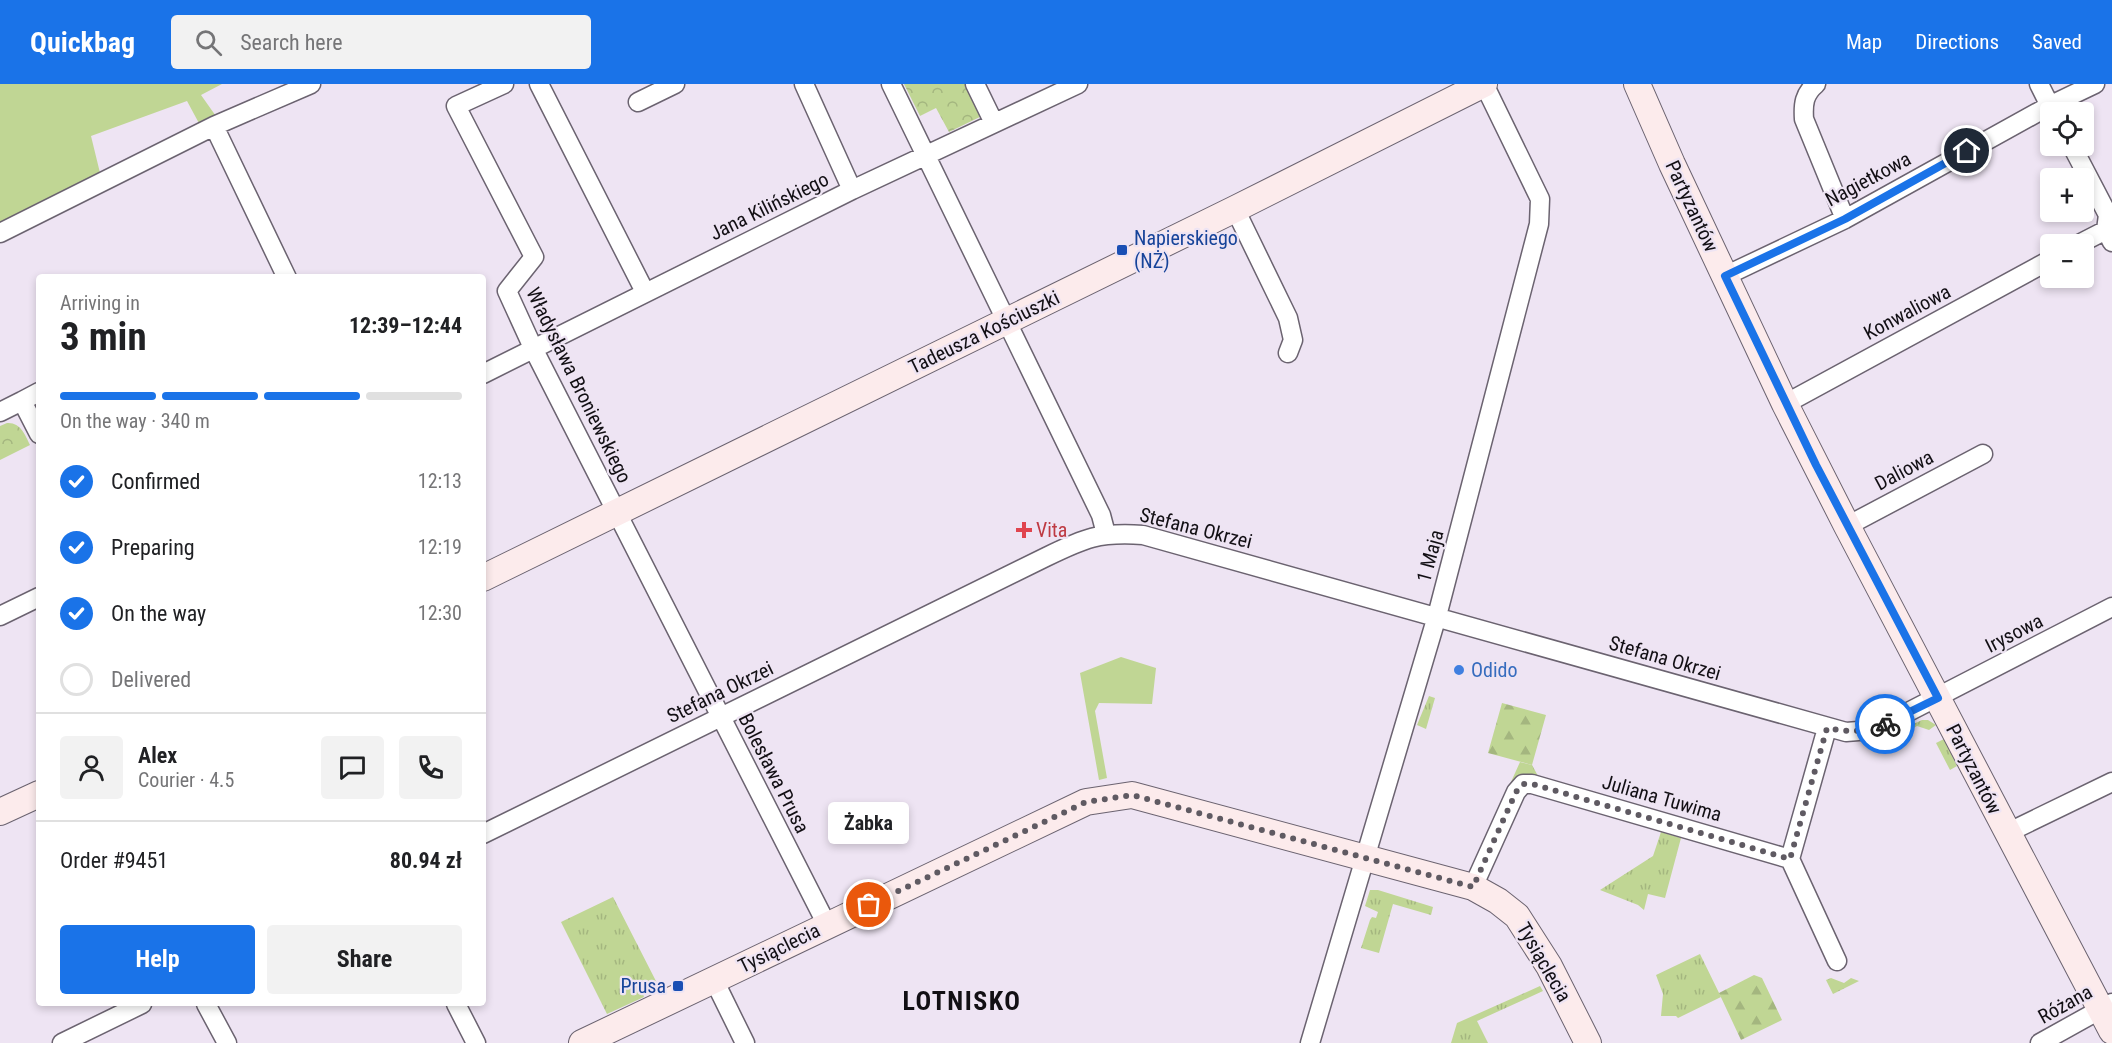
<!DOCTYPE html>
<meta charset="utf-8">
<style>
body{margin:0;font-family:"Roboto Condensed",sans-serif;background:#f2f2f2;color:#202124;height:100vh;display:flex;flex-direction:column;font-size:22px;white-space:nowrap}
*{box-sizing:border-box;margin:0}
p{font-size:20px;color:#757577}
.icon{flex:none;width:33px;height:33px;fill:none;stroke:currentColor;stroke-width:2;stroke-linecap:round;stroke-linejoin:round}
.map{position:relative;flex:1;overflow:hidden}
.panel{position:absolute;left:36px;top:190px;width:450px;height:732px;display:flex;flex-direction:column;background:#fff;border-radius:6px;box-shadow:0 3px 9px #0003}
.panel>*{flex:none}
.tools{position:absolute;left:2040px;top:18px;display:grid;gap:12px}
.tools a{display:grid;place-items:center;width:54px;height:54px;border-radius:6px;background:#fff;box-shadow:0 3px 9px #0003;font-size:30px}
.pin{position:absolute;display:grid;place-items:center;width:51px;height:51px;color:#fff;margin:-26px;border:3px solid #fff;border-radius:50%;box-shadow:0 2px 6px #0007}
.courier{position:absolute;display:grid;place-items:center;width:60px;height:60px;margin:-30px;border:4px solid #1a73e8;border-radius:50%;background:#fff;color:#222;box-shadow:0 2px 8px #0007}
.bubble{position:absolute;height:42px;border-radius:6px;background:#fff;box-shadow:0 3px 9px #0003;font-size:20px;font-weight:700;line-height:42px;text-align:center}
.headline em{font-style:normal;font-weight:700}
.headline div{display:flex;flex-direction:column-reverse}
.headline{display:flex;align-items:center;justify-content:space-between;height:102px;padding:0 24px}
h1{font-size:39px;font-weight:700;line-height:45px}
.bar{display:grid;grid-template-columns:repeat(4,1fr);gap:9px 6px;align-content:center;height:72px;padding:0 24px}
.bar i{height:8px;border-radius:4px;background:#e0e0e0}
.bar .active{background:#1a73e8}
.bar p{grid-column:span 4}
.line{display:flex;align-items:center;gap:15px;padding:0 24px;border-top:2px solid #e0e0e0}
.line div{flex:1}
.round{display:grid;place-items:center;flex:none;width:63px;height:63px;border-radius:6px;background:#f2f2f2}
ol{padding:0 24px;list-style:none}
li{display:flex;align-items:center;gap:18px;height:66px}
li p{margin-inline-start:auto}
li .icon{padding:6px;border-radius:50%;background:#1a73e8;color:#fff;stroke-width:4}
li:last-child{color:#757577}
li i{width:33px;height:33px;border:3px solid #e0e0e0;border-radius:50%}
.action{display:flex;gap:12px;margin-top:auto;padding:12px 24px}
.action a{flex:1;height:69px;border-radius:6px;background:#1a73e8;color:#fff;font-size:24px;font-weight:700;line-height:69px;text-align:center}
.action a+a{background:#f2f2f2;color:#202124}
header{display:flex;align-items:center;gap:36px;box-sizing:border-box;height:84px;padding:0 30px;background:#1a73e8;color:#fff}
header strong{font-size:28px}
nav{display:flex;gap:33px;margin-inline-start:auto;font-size:21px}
.search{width:420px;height:54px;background:#f2f2f2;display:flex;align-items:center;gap:15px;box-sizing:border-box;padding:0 21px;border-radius:6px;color:#757577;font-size:22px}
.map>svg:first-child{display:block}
</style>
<header>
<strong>Quickbag</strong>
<div class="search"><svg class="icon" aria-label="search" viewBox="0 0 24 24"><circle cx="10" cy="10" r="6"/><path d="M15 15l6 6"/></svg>Search here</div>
<nav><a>Map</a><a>Directions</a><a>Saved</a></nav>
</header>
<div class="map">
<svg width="2112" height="959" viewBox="0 0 2112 959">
<defs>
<pattern id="grass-tufts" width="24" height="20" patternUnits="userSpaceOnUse" patternTransform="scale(1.5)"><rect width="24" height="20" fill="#c0d694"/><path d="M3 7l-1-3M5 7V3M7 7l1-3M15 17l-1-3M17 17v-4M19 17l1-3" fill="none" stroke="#a4b67f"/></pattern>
<pattern id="forest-firs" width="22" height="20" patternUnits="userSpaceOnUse" patternTransform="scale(1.5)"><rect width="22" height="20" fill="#c0d694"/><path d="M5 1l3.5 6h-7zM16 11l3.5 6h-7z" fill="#a4b67f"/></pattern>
<pattern id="park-crowns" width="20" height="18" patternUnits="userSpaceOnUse" patternTransform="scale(1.5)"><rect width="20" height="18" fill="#c0d694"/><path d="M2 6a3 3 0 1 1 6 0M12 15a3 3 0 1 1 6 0" fill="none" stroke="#a4b67f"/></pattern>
</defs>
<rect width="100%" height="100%" fill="#eee4f3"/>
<!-- grass -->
<path fill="url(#grass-tufts)" d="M 1429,612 L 1435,614 L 1426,645 L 1417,641 Z
M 1922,636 L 1928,636 L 1936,641 L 1929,646 L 1917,642 L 1895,654 L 1894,649 Z
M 1944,655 L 1957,682 L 1950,686 L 1936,659 Z
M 1520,678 L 1532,681 L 1538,692 L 1556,697 C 1546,698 1533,690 1523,692 L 1487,751 Z
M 1661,748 L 1681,754 L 1665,814 L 1648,810 L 1644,826 L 1638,821 L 1600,806 L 1653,772 Z
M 1370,806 L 1378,806 L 1433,823 L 1431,831 L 1393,820 L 1379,869 L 1361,864 L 1370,836 L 1372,833 L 1376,834 L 1378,828 L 1365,822 Z
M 613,813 L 659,903 L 643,910 L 644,913 L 607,930 L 561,838 Z
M 1700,870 L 1721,913 L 1678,934 L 1676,932 L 1661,932 L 1663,910 L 1656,891 Z
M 1831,894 L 1844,899 L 1851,894 L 1859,897 L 1833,910 L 1826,896 Z
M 1540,902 L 1543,907 L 1477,937 L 1488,959 L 1451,959 L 1457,939 Z"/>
<!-- forest -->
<path fill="url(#forest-firs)" d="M 1502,619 L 1546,631 L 1532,681 L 1488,669 Z
M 1754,891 L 1762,894 L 1782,936 L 1741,956 L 1719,909 Z"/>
<!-- park -->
<path fill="url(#park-crowns)" d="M 904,0 L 968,0 L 984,31 L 949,48 L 936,24 L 920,32 Z
M 7,339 C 20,338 25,350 30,361 L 0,376 L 0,342 Z"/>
<!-- garden -->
<path fill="#c0d694" d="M 0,0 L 222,0 L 201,11 L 218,35 L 201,43 L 187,17 L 91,52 L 101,93 L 0,143 Z
M 1121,573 L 1156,584 L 1152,620 L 1099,619 L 1095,627 L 1107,694 L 1099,696 L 1080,589 Z"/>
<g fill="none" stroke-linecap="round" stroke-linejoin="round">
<!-- street casing -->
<g stroke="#6b6370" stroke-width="21">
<path id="street" d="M 504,0 L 456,22 L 534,173 L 507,207 L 534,266 L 827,841
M 539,0 L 645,208
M 804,0 L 852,106
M 891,0 L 1101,431 L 1106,450
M 975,0 L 994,39
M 1816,0 C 1804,10 1803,20 1804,35 L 1845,135
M 2039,0 L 2053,28
M 638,18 L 675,0
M 214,42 L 287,194
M 2072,62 L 2108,131 L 2106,146 L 2112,158
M 1235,125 L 1288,234 L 1293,256 L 1288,269
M 0,149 L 214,42 L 311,0
M 2079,160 L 2112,143
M 1725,192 L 1845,135 L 2049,22 L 2095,0
M 483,290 L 852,106 L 1078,0
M 22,317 L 39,308
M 1785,320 L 2050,176
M 0,328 L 22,317 L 39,350
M 1847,442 L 1983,370
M 0,532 L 39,513
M 2007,749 L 2112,698
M 483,750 L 1046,473 C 1085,454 1098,448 1143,451 L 1846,648 L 1871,646 L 1883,641 L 2112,523
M 1790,775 L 1827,644
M 1473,803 L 1516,708 L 1523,700 L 1532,700 L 1790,775 L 1837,877
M 714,896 L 745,959
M 206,920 L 227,959
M 456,920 L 476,959
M 62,959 L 142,920
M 1310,959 L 1437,532 L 1539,140 L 1540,115 L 1484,0
M 2040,959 L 2112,919"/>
</g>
<!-- secondary casing -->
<g stroke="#6b6370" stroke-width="28">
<path id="secondary" d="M 1637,0 L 1672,80 L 1785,320 L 1847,442 L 2112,947
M 483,494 L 1235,125 L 1484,0
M 0,728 L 39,710
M 582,959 L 1086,718 L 1132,711 L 1473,803 L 1498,817 L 1517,832 L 1549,882 L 1588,959"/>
</g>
<!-- street -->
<use href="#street" stroke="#fff" stroke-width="18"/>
<!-- secondary -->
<use href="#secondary" stroke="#fcebec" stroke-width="26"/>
</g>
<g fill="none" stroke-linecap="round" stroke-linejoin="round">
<!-- done -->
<path stroke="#5f5a62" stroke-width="6" stroke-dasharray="0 10.8" d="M 869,821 L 1086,718 L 1132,711 L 1473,803 L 1516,708 L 1523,700 L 1532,700 L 1790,775 L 1827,644 C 1848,648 1865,649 1885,640"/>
<!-- route -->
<path stroke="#1a73e8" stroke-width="8" d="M 1885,640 L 1938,614 L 1816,381 L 1725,192 L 1845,135 L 1967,67"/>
</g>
<!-- markers -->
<g fill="#1a4fb4" stroke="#eee4f3" stroke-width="2">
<rect x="1116" y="160" width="12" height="12" rx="3"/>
<rect x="672" y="896" width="12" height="12" rx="3"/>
</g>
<path fill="#e0444e" stroke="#eee4f3" stroke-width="2" d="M1021 437h6v6h6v6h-6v6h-6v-6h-6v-6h6z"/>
<circle fill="#3f7fe0" stroke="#eee4f3" stroke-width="2" cx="1459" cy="586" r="6"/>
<g text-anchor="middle" stroke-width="4.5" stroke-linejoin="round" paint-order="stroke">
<!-- street labels -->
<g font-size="20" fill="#120f14" stroke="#eee4f3">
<text transform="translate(1868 95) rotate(-28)" y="7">Nagietkowa</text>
<text transform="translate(769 122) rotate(-26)" y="7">Jana Kilińskiego</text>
<text transform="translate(1692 122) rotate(65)" y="7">Partyzantów</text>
<text transform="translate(1907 228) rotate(-28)" y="7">Konwaliowa</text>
<text transform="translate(984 248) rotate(-26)" y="7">Tadeusza Kościuszki</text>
<text transform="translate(579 301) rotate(64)" y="7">Władysława Broniewskiego</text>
<text transform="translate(1904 386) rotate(-28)" y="7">Daliowa</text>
<text transform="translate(1196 444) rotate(14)" y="7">Stefana Okrzei</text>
<text transform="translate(1430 472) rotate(-75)" y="7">1 Maja</text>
<text transform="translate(2014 549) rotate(-27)" y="7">Irysowa</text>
<text transform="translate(1665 574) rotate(16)" y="7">Stefana Okrzei</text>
<text transform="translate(720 608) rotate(-26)" y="7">Stefana Okrzei</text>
<text transform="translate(1974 685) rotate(63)" y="7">Partyzantów</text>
<text transform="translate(774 689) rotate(63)" y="7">Bolesława Prusa</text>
<text transform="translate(1662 714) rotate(16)" y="7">Juliana Tuwima</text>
<text transform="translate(779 864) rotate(-26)" y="7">Tysiąclecia</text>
<text transform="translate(1544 878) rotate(60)" y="7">Tysiąclecia</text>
<text transform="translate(2065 920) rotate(-29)" y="7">Różana</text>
</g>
<!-- transit labels -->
<g font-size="20" fill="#164399" stroke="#eee4f3" text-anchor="start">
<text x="1134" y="161">Napierskiego<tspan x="1134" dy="23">(NŻ)</tspan></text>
<text x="666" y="909" text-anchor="end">Prusa</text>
</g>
<!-- health labels -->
<g font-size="20" fill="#be3a42" stroke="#eee4f3" text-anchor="start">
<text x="1036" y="453">Vita</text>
</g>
<!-- shop labels -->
<g font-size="20" fill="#366cbe" stroke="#eee4f3" text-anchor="start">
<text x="1471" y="593">Odido</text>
</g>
<!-- district labels -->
<g font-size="26" font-weight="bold" letter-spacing="1.5" fill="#120f14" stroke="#eee4f3">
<text x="962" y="926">LOTNISKO</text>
</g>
</g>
</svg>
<div class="tools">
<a><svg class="icon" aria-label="locate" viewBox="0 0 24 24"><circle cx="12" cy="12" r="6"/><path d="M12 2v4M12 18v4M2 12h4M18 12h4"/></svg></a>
<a>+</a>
<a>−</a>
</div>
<div class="pin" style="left:869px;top:821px;background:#ea580c"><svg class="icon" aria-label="bag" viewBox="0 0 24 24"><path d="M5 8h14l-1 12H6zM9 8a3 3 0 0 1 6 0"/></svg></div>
<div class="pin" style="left:1967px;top:67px;background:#1f2937"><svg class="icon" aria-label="home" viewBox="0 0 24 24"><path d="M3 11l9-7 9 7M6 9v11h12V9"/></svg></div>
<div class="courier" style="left:1885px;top:640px"><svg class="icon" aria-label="bike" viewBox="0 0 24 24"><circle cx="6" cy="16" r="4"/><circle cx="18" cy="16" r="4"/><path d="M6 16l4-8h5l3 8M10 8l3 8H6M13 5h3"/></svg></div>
<div class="bubble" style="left:828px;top:718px;width:81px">Żabka</div>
<section class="panel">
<div class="headline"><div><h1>3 min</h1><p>Arriving in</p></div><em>12:39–12:44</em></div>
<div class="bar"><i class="active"></i><i class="active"></i><i class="active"></i><i></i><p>On the way · 340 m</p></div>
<ol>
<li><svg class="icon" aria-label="check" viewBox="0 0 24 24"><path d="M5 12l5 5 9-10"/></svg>Confirmed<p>12:13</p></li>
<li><svg class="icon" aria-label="check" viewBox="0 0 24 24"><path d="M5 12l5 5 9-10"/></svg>Preparing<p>12:19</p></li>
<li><svg class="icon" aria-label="check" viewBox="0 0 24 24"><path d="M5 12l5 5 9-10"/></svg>On the way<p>12:30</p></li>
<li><i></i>Delivered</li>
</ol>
<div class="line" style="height:108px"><a class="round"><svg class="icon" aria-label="person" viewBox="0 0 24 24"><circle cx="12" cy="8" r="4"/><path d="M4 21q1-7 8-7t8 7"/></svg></a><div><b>Alex</b><p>Courier · 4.5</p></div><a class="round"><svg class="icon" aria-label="chat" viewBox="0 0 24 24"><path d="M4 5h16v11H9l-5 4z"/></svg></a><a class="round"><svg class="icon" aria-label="phone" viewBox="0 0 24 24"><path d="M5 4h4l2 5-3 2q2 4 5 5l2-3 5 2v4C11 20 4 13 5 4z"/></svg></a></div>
<div class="line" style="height:78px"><div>Order #9451</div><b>80.94 zł</b></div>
<div class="action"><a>Help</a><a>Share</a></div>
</section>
</div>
